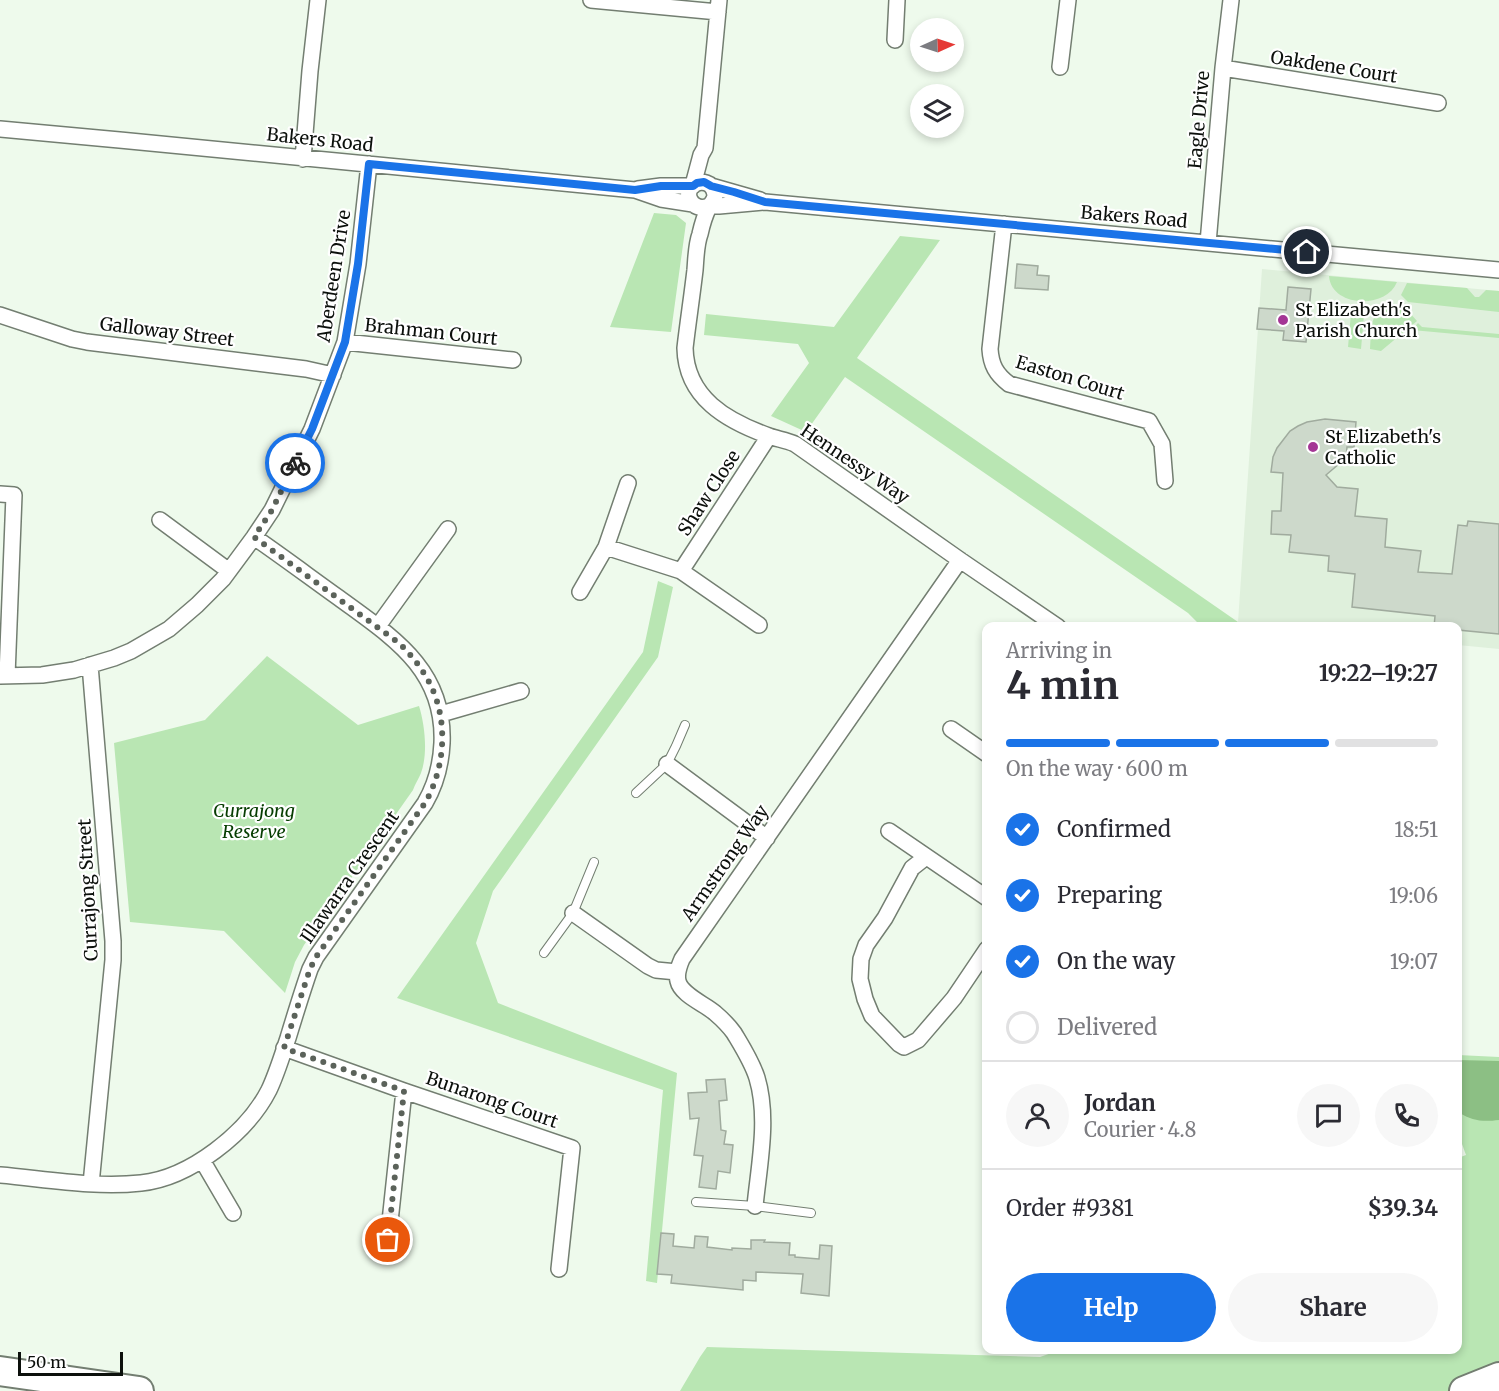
<!DOCTYPE html>
<meta charset="utf-8">
<style>
body{margin:0;font-family:Merriweather,serif;background:#f7f7f7;color:#2b2b33;height:100vh;display:flex;flex-direction:column;font-size:22px;white-space:nowrap}
*{box-sizing:border-box;margin:0}
p{font-size:20px;color:#7c7c81}
.icon{flex:none;width:33px;height:33px;fill:none;stroke:currentColor;stroke-width:2;stroke-linecap:round;stroke-linejoin:round}
.map{position:relative;flex:1;overflow:hidden}
.panel{position:absolute;left:982px;top:622px;width:480px;height:732px;display:flex;flex-direction:column;background:#fff;border-radius:12px;box-shadow:0 3px 9px #0003}
.panel>*{flex:none}
.needle{width:39px;rotate:87deg}
.controls{position:absolute;left:910px;top:18px;display:grid;gap:12px}
.controls a{display:grid;place-items:center;width:54px;height:54px;border-radius:50%;background:#fff;box-shadow:0 3px 9px #0003;font-size:30px}
.scale{position:absolute;left:18px;bottom:15px;width:105px;box-sizing:border-box;padding-left:6px;border:3px solid #0c100c;border-top:0;font-size:16px;line-height:21px;white-space:nowrap;color:#0c100c;-webkit-text-stroke:4px #fff;paint-order:stroke}
.pin{position:absolute;display:grid;place-items:center;width:51px;height:51px;color:#fff;margin:-26px;border:3px solid #fff;border-radius:50%;box-shadow:0 2px 6px #0007}
.courier{position:absolute;display:grid;place-items:center;width:60px;height:60px;margin:-30px;border:4px solid #1a73e8;border-radius:50%;background:#fff;color:#222;box-shadow:0 2px 8px #0007}
.summary em{font-style:normal;font-weight:700}
.summary div{display:flex;flex-direction:column-reverse}
.summary{display:flex;align-items:center;justify-content:space-between;height:102px;padding:0 24px}
h1{font-size:39px;font-weight:700;line-height:45px}
.bar{display:grid;grid-template-columns:repeat(4,1fr);gap:9px 6px;align-content:center;height:72px;padding:0 24px}
.bar i{height:8px;border-radius:4px;background:#e1e1e2}
.bar .active{background:#1a73e8}
.bar p{grid-column:span 4}
.line{display:flex;align-items:center;gap:15px;padding:0 24px;border-top:2px solid #e1e1e2}
.line div{flex:1}
.round{display:grid;place-items:center;flex:none;width:63px;height:63px;border-radius:32px;background:#f7f7f7}
ol{padding:0 24px;list-style:none}
li{display:flex;align-items:center;gap:18px;height:66px}
li p{margin-inline-start:auto}
li .icon{padding:6px;border-radius:50%;background:#1a73e8;color:#fff;stroke-width:4}
li:last-child{color:#7c7c81}
li i{width:33px;height:33px;border:3px solid #e1e1e2;border-radius:50%}
.button{display:flex;gap:12px;margin-top:auto;padding:12px 24px}
.button a{flex:1;height:69px;border-radius:36px;background:#1a73e8;color:#fff;font-size:24px;font-weight:700;line-height:69px;text-align:center}
.button a+a{background:#f7f7f7;color:#2b2b33}
.map>svg:first-child{display:block}
</style>
<div class="map">
<svg width="1499" height="1391" viewBox="0 0 1499 1391">
<rect width="100%" height="100%" fill="#eefaec"/>
<!-- built -->
<path fill="#dff0dc" d="M 1262,269 L 1499,291 L 1499,649 L 1458,645 L 1458,627 L 1288,627 L 1238,622 Z"/>
<!-- green -->
<path fill="#b9e6b3" d="M 654,213 L 676,215 L 686,223 L 671,332 L 610,327 Z
M 900,236 L 940,240 L 857,358 L 1238,622 L 1235,627 L 1202,627 L 1188,613 L 845,377 L 806,432 L 771,416 L 809,363 L 798,344 L 704,335 L 706,314 L 834,327 Z
M 1329,276 L 1397,282 C 1386,310 1331,307 1329,276 Z
M 1407,283 L 1467,288 L 1475,297 L 1479,297 L 1486,290 L 1499,291 L 1499,312 L 1408,302 L 1401,295 Z
M 1392,303 C 1399,304 1402,313 1409,312 L 1417,321 L 1381,351 L 1370,349 C 1372,326 1368,314 1392,303 Z
M 1351,313 L 1364,315 L 1361,349 L 1348,347 Z
M 1418,323 L 1422,327 L 1499,334 L 1499,338 L 1412,330 Z
M 658,581 L 673,587 L 658,657 L 493,891 L 476,943 L 498,1003 L 677,1073 L 657,1283 L 646,1281 L 663,1090 L 397,998 L 643,652 Z
M 267,656 L 358,725 L 419,706 C 425,725 428,754 421,773 C 419,778 415,784 413,790 L 304,945 L 295,962 L 285,993 L 224,931 L 130,922 L 114,743 L 205,720 Z
M 1458,1055 L 1499,1057 L 1499,1391 L 680,1391 L 700,1357 L 707,1347 L 1040,1357 L 1060,1350 L 1458,1350 L 1458,1158 L 1466,1155 L 1458,1133 Z"/>
<!-- water -->
<path fill="#8cbf84" d="M 1458,1060 L 1499,1061 L 1499,1120 C 1482,1122 1473,1121 1458,1112 Z"/>
<!-- building -->
<path fill="#cdd9cb" stroke="#a0ab9e" stroke-width="1.5" d="M 1017,264 L 1038,266 L 1037,275 L 1049,276 L 1048,290 L 1015,288 Z
M 1288,287 L 1311,289 L 1306,342 L 1283,340 L 1284,331 L 1257,329 L 1259,308 L 1286,310 Z
M 1325,419 L 1356,422 L 1354,447 L 1347,447 L 1346,458 L 1326,475 L 1337,487 L 1358,489 L 1355,516 L 1387,519 L 1385,547 L 1421,551 L 1418,572 L 1452,574 L 1458,525 L 1467,526 L 1468,521 L 1499,524 L 1499,634 L 1458,630 L 1458,627 L 1434,627 L 1435,616 L 1352,607 L 1355,574 L 1328,571 L 1329,556 L 1289,552 L 1291,535 L 1271,534 L 1272,511 L 1281,511 L 1283,473 L 1271,472 L 1273,457 L 1277,448 L 1290,431 L 1298,426 L 1307,422 Z
M 725,1079 L 727,1100 L 719,1101 L 721,1130 L 726,1131 L 724,1144 L 733,1145 L 730,1173 L 718,1171 L 716,1189 L 699,1187 L 703,1156 L 694,1155 L 699,1118 L 690,1119 L 688,1093 L 707,1092 L 706,1080 Z
M 661,1233 L 674,1234 L 673,1246 L 694,1248 L 695,1236 L 708,1237 L 707,1247 L 732,1250 L 732,1248 L 751,1249 L 751,1240 L 765,1240 L 764,1242 L 790,1243 L 789,1255 L 795,1255 L 795,1257 L 819,1259 L 820,1245 L 832,1246 L 829,1296 L 801,1293 L 803,1274 L 756,1272 L 756,1281 L 743,1280 L 743,1290 L 671,1283 L 672,1275 L 657,1274 Z"/>
<g fill="none" stroke-linecap="round" stroke-linejoin="round">
<!-- service casing -->
<g stroke="#737e71" stroke-width="10">
<path id="service" d="M 636,793 L 667,764 L 676,746 L 685,725
M 544,953 L 573,913 L 594,862
M 696,1202 L 755,1206 L 811,1213"/>
</g>
<!-- minor casing -->
<g stroke="#737e71" stroke-width="18">
<path id="minor" d="M 591,0 L 718,12
M 895,40 L 897,0
M 1060,67 L 1068,0
M 1223,68 L 1438,103
M 0,129 C 212,148 424,170 635,190 L 661,199 L 693,204
M 303,159 L 310,71 L 318,0
M 693,185 L 701,155 L 705,148 L 719,0
M 711,186 L 760,200
M 638,189 L 661,186 L 693,186
M 710,205 L 719,206 L 765,202 L 1499,270
M 709,206 C 692,213 681,192 695,184 C 702,180 712,183 714,191 C 717,198 712,202 709,207 C 705,215 702,225 700,234 C 696,245 696,258 695,270 C 692,296 688,322 685,348 C 686,398 727,421 769,436 C 777,439 786,440 795,444 L 960,560 L 1058,627
M 1004,224 L 990,349 C 991,365 996,374 1009,384 L 1149,421 L 1162,444 L 1165,481
M 1208,243 L 1223,68 L 1231,0
M 0,315 L 72,339 L 87,342 L 306,369 L 333,375
M 345,342 L 513,360
M 0,494 L 14,495 L 7,676
M 160,520 L 229,571
M 606,547 L 681,571 L 769,436
M 681,571 L 759,625
M 580,592 L 606,547 L 628,483
M 378,626 L 448,529
M 90,665 L 113,941 L 113,960 L 91,1184
M 0,676 L 42,675 L 74,670 L 114,658 L 131,651 L 169,629 L 197,605 L 223,579 L 254,537 L 272,510 L 312,429 L 345,342 L 358,264 L 369,164
M 441,714 L 521,691
M 951,729 L 987,754
M 667,764 L 767,838
M 889,831 L 987,898
M 926,857 L 912,868 L 885,918 L 866,945 L 861,959 L 860,979 L 865,999 L 872,1016 L 899,1044 L 904,1047 L 918,1040 L 954,998 L 987,949
M 573,913 L 648,966 L 656,970 L 677,972
M 284,1048 L 404,1091 L 572,1148 L 559,1269
M 202,1160 L 233,1213
M 0,1175 C 46,1179 94,1188 141,1183 C 190,1178 247,1133 269,1090 C 277,1073 282,1056 288,1038 C 295,1015 302,992 310,969 L 316,957 L 425,803 C 436,784 441,765 442,743 C 445,669 392,637 339,598 C 311,578 283,557 254,537
M 755,1206 C 759,1165 769,1118 757,1078 C 752,1062 743,1048 734,1033 C 729,1026 722,1019 715,1013 C 705,1004 681,995 678,981 C 676,973 679,966 682,959 L 960,560
M 388,1240 L 404,1091"/>
</g>
<!-- motorway casing -->
<g stroke="#737e71" stroke-width="32">
<path id="motorway" d="M 0,1371 L 139,1391
M 1464,1391 L 1499,1377"/>
</g>
<!-- service -->
<use href="#service" stroke="#fff" stroke-width="8"/>
<!-- minor -->
<use href="#minor" stroke="#fff" stroke-width="15"/>
<!-- motorway -->
<use href="#motorway" stroke="#fff" stroke-width="28"/>
</g>
<g fill="none" stroke-linecap="round" stroke-linejoin="round">
<!-- done -->
<path stroke="#5b625a" stroke-width="6" stroke-dasharray="0 10.8" d="M 295,463 L 272,510 L 254,537 L 399,643 C 409,653 418,663 425,675 C 449,713 447,765 425,803 L 316,957 L 310,969 L 284,1048 L 404,1091 L 388,1240"/>
<!-- route -->
<path stroke="#1a73e8" stroke-width="8" d="M 295,463 L 312,429 L 345,342 L 358,264 L 369,164 L 635,190 L 661,186 L 693,186 L 697,183 L 704,182 L 711,186 L 734,192 L 765,202 L 1307,252"/>
</g>
<!-- markers -->
<g fill="#a43695" stroke="#fff" stroke-width="2">
<circle cx="1283" cy="320" r="6"/>
<circle cx="1313" cy="447" r="6"/>
</g>
<g text-anchor="middle" stroke-width="4.5" stroke-linejoin="round" paint-order="stroke">
<!-- street labels -->
<g font-size="18" fill="#0c100c" stroke="#fff">
<text transform="translate(1334 67) rotate(9)" y="6">Oakdene Court</text>
<text transform="translate(1199 120) rotate(-85)" y="6">Eagle Drive</text>
<text transform="translate(320 140) rotate(6)" y="6">Bakers Road</text>
<text transform="translate(1134 217) rotate(5)" y="6">Bakers Road</text>
<text transform="translate(334 276) rotate(-81)" y="6">Aberdeen Drive</text>
<text transform="translate(167 332) rotate(7)" y="6">Galloway Street</text>
<text transform="translate(431 332) rotate(6)" y="6">Brahman Court</text>
<text transform="translate(1070 378) rotate(17)" y="6">Easton Court</text>
<text transform="translate(855 464) rotate(34)" y="6">Hennessy Way</text>
<text transform="translate(709 493) rotate(-57)" y="6">Shaw Close</text>
<text transform="translate(725 863) rotate(-55)" y="6">Armstrong Way</text>
<text transform="translate(350 877) rotate(-55)" y="6">Illawarra Crescent</text>
<text transform="translate(88 890) rotate(-93)" y="6">Currajong Street</text>
<text transform="translate(492 1100) rotate(19)" y="6">Bunarong Court</text>
</g>
<!-- poi labels -->
<g font-size="18" fill="#0c100c" stroke="#fff" text-anchor="start">
<text x="1295" y="316">St Elizabeth's<tspan x="1295" dy="21">Parish Church</tspan></text>
<text x="1325" y="443">St Elizabeth's<tspan x="1325" dy="21">Catholic</tspan></text>
</g>
<!-- park labels -->
<g font-size="18" font-style="italic" fill="#063d01" stroke="#fff">
<text x="254" y="817">Currajong<tspan x="254" dy="21">Reserve</tspan></text>
</g>
</g>
</svg>
<div class="controls">
<a><svg class="needle" viewBox="-14 -14 28 28"><path d="M0-13l5 13h-10z" fill="#e53935"/><path d="M0 13l5-13h-10z" fill="#7c7c81"/></svg></a>
<a><svg class="icon" aria-label="layers" viewBox="0 0 24 24"><path d="M12 4l9 5-9 5-9-5zM3 14l9 5 9-5"/></svg></a>
</div>
<div class="scale">50 m</div>
<div class="pin" style="left:388px;top:1240px;background:#ea580c"><svg class="icon" aria-label="bag" viewBox="0 0 24 24"><path d="M5 8h14l-1 12H6zM9 8a3 3 0 0 1 6 0"/></svg></div>
<div class="pin" style="left:1307px;top:252px;background:#1f2937"><svg class="icon" aria-label="home" viewBox="0 0 24 24"><path d="M3 11l9-7 9 7M6 9v11h12V9"/></svg></div>
<div class="courier" style="left:295px;top:463px"><svg class="icon" aria-label="bike" viewBox="0 0 24 24"><circle cx="6" cy="16" r="4"/><circle cx="18" cy="16" r="4"/><path d="M6 16l4-8h5l3 8M10 8l3 8H6M13 5h3"/></svg></div>
<section class="panel">
<div class="summary"><div><h1>4 min</h1><p>Arriving in</p></div><em>19:22–19:27</em></div>
<div class="bar"><i class="active"></i><i class="active"></i><i class="active"></i><i></i><p>On the way · 600 m</p></div>
<ol>
<li><svg class="icon" aria-label="check" viewBox="0 0 24 24"><path d="M5 12l5 5 9-10"/></svg>Confirmed<p>18:51</p></li>
<li><svg class="icon" aria-label="check" viewBox="0 0 24 24"><path d="M5 12l5 5 9-10"/></svg>Preparing<p>19:06</p></li>
<li><svg class="icon" aria-label="check" viewBox="0 0 24 24"><path d="M5 12l5 5 9-10"/></svg>On the way<p>19:07</p></li>
<li><i></i>Delivered</li>
</ol>
<div class="line" style="height:108px"><a class="round"><svg class="icon" aria-label="person" viewBox="0 0 24 24"><circle cx="12" cy="8" r="4"/><path d="M4 21q1-7 8-7t8 7"/></svg></a><div><b>Jordan</b><p>Courier · 4.8</p></div><a class="round"><svg class="icon" aria-label="chat" viewBox="0 0 24 24"><path d="M4 5h16v11H9l-5 4z"/></svg></a><a class="round"><svg class="icon" aria-label="phone" viewBox="0 0 24 24"><path d="M5 4h4l2 5-3 2q2 4 5 5l2-3 5 2v4C11 20 4 13 5 4z"/></svg></a></div>
<div class="line" style="height:78px"><div>Order #9381</div><b>$39.34</b></div>
<div class="button"><a>Help</a><a>Share</a></div>
</section>
</div>
